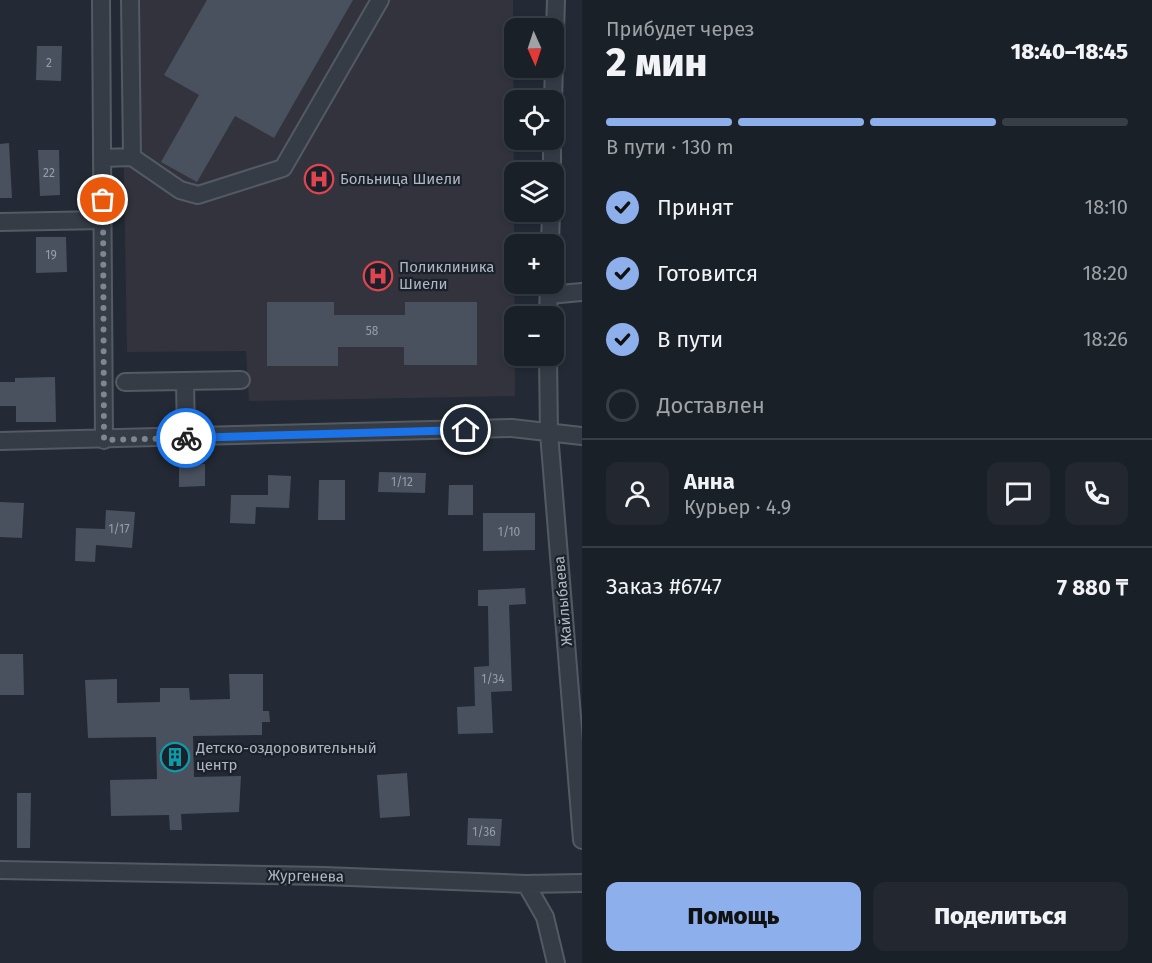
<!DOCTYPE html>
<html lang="ru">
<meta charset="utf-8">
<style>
body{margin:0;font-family:"Fira Sans",sans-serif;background:#232830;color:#f1f3f6;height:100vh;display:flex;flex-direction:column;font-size:22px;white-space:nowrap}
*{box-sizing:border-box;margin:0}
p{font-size:20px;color:#9fa3a8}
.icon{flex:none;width:33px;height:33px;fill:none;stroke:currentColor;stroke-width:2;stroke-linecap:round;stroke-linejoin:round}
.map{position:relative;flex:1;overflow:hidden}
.side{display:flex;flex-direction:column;background:#1a2028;width:570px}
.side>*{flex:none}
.needle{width:39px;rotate:177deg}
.tools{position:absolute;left:504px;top:18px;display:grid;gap:12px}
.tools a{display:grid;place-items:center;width:60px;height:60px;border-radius:12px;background:#1a2028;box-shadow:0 3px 9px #0003,0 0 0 2px #383e45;font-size:30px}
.pin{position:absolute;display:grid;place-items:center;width:51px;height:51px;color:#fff;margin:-26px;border:3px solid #fff;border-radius:50%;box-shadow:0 2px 6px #0007}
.courier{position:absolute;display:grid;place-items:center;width:60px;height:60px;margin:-30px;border:4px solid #1a73e8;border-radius:50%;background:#fff;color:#222;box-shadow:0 2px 8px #0007}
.summary em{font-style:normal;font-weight:800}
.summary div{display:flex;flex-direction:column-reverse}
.summary{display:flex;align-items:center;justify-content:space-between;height:102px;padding:0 24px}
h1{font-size:39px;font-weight:800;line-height:45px}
.bar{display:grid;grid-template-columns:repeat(4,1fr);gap:9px 6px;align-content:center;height:72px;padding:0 24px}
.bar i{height:8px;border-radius:4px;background:#383e45}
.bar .current{background:#8dafeb}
.bar p{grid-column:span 4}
.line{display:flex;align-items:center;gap:15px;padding:0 24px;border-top:2px solid #383e45}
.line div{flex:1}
.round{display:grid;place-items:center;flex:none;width:63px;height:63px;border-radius:12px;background:#232830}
ol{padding:0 24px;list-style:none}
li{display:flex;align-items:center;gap:18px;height:66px}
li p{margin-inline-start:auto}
li .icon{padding:6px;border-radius:50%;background:#8dafeb;color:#111;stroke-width:4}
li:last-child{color:#9fa3a8}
li i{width:33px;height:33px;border:3px solid #383e45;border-radius:50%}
.action{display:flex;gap:12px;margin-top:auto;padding:12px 24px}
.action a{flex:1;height:69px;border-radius:12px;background:#8dafeb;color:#111;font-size:24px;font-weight:800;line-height:69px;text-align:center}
.action a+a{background:#232830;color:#f1f3f6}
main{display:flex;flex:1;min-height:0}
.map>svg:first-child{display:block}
</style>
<main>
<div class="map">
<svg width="582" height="963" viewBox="0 0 582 963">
<rect width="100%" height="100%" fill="#232a35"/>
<!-- medical -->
<path fill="#33333d" d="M 121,0 L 513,0 L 515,396 L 249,401 L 246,351 L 127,352 Z"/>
<!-- building -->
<path fill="#49515e" d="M 207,0 L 353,0 L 274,138 L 235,116 L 197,182 L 161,162 L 199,95 L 164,75 Z
M 37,46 L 62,46 L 61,81 L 36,80 Z
M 9,143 L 12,198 L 0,198 L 0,144 Z
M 38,150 L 59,150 L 60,195 L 40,196 Z
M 36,237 L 66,237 L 67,272 L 36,273 Z
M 267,302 L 334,302 L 334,315 L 405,315 L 405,302 L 477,302 L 477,365 L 404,365 L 404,347 L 338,347 L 338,366 L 267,366 Z
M 55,377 L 56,422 L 16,422 L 16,406 L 0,406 L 0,382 L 15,382 L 15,378 Z
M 205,464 L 205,486 L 179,487 L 179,465 Z
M 379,472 L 426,473 L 425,493 L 378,492 Z
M 268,475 L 291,476 L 289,508 L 256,507 L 255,524 L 230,523 L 231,495 L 268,495 Z
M 319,480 L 345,480 L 345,520 L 318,520 Z
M 449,485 L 473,485 L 473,515 L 448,515 Z
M 0,502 L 24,503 L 22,538 L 0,537 Z
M 106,510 L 135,512 L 132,548 L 96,545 L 95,562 L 75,561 L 76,528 L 105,529 Z
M 483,513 L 535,513 L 535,550 L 483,551 Z
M 525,588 L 526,604 L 509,605 L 512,691 L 491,692 L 493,733 L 458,734 L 457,707 L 475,706 L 474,667 L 489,666 L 488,606 L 478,606 L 478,590 Z
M 0,654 L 23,654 L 24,695 L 0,695 Z
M 229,674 L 263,674 L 263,711 L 269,711 L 270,722 L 262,722 L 262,735 L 193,736 L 194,777 L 241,776 L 239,812 L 181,814 L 182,830 L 170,830 L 169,815 L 111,816 L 110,780 L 157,779 L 156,737 L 88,738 L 85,680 L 117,679 L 117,703 L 160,702 L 160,688 L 189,688 L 190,700 L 230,699 Z
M 407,773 L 410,816 L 380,818 L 377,775 Z
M 17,793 L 31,793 L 30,848 L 17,848 Z
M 468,818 L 502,819 L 500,846 L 467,845 Z"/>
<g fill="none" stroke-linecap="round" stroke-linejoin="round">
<!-- minor casing -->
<g stroke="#535a63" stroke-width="20">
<path id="minor" d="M 101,0 L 104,440
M 130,0 L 132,157
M 553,100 L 556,0
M 103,158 L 132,157 L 180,190 L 198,195 L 283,168 L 380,0
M 552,172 L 552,140
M 0,222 L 103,220
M 550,244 L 551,212
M 549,295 L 582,292
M 548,316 L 549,284
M 548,356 L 549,433 L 582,840
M 185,381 L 186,438
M 125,382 L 241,380
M 0,441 L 512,428 L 582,436
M 0,870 L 324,876 L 526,884 L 545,917 L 556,963
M 526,884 L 582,883"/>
</g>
<!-- minor -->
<use href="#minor" stroke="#363c46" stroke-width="16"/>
</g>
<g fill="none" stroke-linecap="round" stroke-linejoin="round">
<!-- done -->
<path stroke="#7f8691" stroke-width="6" stroke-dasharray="0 10.8" d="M 103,200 L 104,440 L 186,438"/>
<!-- route -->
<path stroke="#1a73e8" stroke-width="8" d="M 186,438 L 466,430"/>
</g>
<!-- icons -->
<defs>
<g id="hospital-ring" transform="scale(1.5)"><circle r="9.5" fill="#1b212a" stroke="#e0444e" stroke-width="1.5"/><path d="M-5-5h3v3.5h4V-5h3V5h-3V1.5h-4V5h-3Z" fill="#e0444e"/></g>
<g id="building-ring" transform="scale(1.5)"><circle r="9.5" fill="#1b212a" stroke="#0f9aa8" stroke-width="1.5"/><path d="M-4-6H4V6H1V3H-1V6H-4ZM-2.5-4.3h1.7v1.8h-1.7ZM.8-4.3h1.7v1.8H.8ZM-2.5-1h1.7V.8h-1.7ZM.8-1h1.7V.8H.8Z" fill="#0f9aa8"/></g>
</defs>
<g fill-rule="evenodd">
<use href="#hospital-ring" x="319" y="179"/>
<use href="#hospital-ring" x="378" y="276"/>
<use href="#building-ring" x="175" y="757"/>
</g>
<g text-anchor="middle" stroke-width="4.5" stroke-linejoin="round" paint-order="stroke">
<!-- number labels -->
<g font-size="12" fill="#969ea9">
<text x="49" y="67">2</text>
<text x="49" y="177">22</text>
<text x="51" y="259">19</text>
<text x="372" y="335">58</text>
<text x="402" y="486">1/12</text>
<text x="119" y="533">1/17</text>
<text x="509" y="536">1/10</text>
<text x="493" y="683">1/34</text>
<text x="484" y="836">1/36</text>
</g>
<!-- poi labels -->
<g font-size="15" fill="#b0b7c2" stroke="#1b212a" text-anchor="start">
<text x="340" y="184">Больница Шиели</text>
<text x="399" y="272">Поликлиника<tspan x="399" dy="17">Шиели</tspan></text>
<text x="196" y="753">Детско-оздоровительный<tspan x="196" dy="17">центр</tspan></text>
</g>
<!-- street labels -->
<g font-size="15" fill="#b0b7c2" stroke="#1b212a">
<text transform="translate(563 601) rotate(-95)" y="5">Жайлыбаева</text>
<text transform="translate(306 876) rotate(1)" y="5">Жургенева</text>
</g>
</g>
</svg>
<div class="tools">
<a><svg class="needle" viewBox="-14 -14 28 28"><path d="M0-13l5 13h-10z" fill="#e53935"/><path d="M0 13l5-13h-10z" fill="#9fa3a8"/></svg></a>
<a><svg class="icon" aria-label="locate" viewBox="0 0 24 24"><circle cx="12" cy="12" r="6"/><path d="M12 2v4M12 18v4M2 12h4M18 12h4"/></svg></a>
<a><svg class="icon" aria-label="layers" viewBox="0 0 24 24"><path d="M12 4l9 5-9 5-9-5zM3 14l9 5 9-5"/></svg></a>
<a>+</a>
<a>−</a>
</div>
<div class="pin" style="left:103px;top:200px;background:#ea580c"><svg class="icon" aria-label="bag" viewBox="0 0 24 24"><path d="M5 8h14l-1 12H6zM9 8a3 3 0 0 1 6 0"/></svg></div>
<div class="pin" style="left:466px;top:430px;background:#1f2937"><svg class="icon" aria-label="home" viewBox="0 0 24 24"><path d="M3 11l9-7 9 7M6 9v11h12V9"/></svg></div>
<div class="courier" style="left:186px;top:438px"><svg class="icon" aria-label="bike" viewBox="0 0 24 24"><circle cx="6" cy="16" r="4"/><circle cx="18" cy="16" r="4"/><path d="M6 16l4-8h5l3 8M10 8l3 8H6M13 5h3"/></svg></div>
</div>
<section class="side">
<div class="summary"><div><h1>2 мин</h1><p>Прибудет через</p></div><em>18:40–18:45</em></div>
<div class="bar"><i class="current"></i><i class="current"></i><i class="current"></i><i></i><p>В пути · 130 m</p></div>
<ol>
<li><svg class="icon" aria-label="check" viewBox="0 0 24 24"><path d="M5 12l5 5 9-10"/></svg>Принят<p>18:10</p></li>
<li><svg class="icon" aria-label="check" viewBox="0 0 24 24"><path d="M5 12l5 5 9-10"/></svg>Готовится<p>18:20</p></li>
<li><svg class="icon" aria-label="check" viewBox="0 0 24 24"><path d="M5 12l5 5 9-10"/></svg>В пути<p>18:26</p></li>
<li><i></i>Доставлен</li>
</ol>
<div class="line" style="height:108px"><a class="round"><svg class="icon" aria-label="person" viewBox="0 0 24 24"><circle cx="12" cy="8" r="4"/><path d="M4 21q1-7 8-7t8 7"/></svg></a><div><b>Анна</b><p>Курьер · 4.9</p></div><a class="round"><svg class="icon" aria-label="chat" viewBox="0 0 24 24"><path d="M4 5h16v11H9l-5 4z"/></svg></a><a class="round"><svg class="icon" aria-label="phone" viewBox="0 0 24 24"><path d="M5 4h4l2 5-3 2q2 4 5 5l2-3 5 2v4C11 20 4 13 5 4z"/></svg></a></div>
<div class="line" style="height:78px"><div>Заказ #6747</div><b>7 880 ₸</b></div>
<div class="action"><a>Помощь</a><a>Поделиться</a></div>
</section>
</main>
